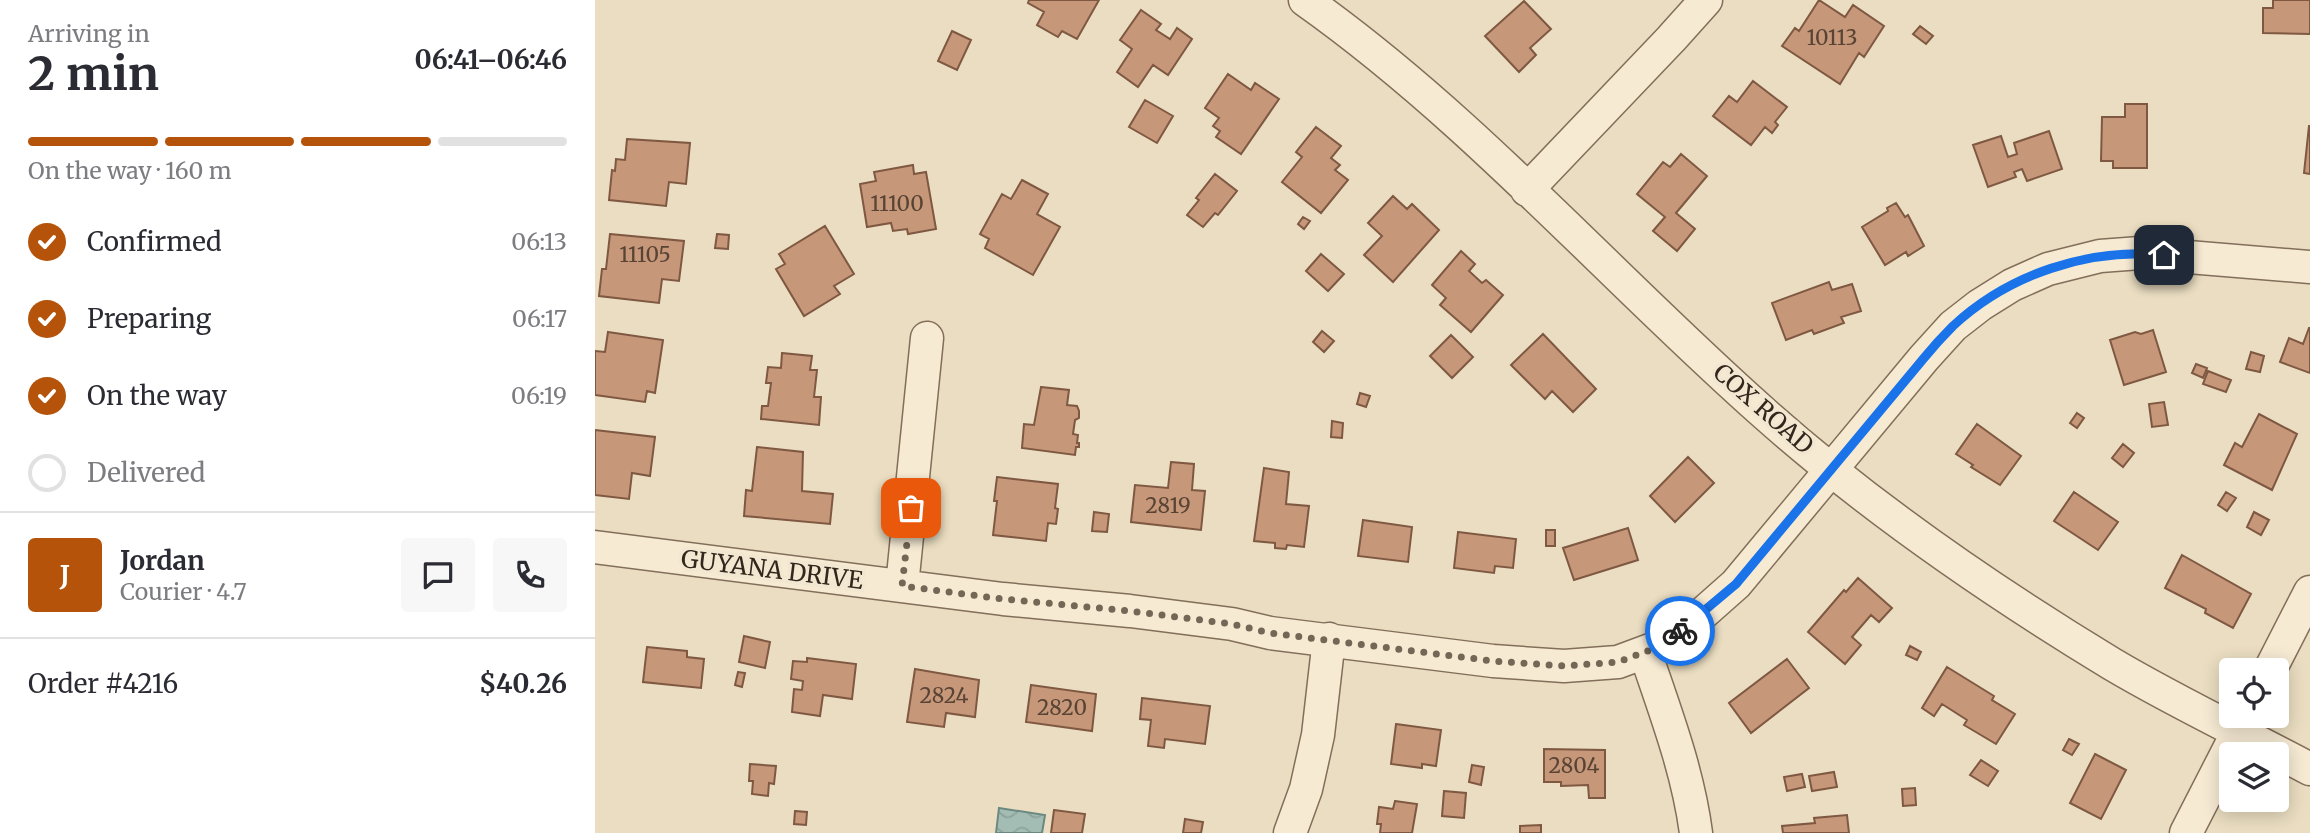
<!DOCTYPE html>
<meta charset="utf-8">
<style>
body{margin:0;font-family:Merriweather,serif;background:#f7f7f7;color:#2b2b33;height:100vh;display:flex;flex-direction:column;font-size:26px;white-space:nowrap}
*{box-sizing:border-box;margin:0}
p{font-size:23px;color:#7c7c81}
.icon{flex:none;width:38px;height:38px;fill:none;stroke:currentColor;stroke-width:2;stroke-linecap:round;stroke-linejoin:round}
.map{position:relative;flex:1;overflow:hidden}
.side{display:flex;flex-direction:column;background:#fff;width:595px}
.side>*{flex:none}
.controls{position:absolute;left:1624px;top:658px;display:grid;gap:14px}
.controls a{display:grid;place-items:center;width:70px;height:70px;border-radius:7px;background:#fff;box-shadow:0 4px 18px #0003;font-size:35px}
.pin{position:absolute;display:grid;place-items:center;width:60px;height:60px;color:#fff;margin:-30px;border-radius:14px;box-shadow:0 4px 10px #0006}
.courier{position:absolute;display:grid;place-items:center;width:70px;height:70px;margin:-35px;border:5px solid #1a73e8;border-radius:50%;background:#fff;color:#222;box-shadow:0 2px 9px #0007}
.summary em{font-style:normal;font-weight:700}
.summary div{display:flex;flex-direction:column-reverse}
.summary{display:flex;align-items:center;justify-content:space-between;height:119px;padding:0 28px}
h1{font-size:46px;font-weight:700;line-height:52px}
.bar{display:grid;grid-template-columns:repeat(4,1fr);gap:10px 7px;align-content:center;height:84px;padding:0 28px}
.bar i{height:9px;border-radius:5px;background:#e1e1e2}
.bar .active{background:#b45309}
.bar p{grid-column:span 4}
.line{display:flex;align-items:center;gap:18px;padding:0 28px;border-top:2px solid #e1e1e2}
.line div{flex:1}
.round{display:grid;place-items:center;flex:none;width:74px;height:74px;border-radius:7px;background:#f7f7f7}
ol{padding:0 28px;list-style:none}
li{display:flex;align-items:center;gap:21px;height:77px}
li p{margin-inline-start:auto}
li .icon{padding:7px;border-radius:50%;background:#b45309;color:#fff;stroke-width:4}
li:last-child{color:#7c7c81}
li i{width:38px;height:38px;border:4px solid #e1e1e2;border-radius:50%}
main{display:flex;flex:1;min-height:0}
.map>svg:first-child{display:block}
</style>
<main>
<section class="side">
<div class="summary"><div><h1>2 min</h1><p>Arriving in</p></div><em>06:41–06:46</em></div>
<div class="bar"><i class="active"></i><i class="active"></i><i class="active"></i><i></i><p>On the way · 160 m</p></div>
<ol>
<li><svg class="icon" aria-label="check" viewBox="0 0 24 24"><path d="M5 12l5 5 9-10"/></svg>Confirmed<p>06:13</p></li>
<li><svg class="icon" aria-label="check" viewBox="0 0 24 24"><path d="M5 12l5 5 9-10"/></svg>Preparing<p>06:17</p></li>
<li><svg class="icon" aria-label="check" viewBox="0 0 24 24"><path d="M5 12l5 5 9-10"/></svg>On the way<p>06:19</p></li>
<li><i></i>Delivered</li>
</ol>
<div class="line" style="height:126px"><b class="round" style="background:#b45309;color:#fff">J</b><div><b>Jordan</b><p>Courier · 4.7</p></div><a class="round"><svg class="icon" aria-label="chat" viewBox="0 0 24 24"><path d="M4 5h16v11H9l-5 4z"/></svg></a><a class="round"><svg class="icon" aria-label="phone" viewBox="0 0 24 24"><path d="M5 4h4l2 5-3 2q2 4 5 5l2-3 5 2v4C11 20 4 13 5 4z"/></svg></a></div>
<div class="line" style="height:91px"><div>Order #4216</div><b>$40.26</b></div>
</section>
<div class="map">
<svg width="1715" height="833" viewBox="0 0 1715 833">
<defs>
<pattern id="water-waves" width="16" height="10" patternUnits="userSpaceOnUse" patternTransform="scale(1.75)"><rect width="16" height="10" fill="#a3bdb4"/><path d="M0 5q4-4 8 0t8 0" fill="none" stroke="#8da29a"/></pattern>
</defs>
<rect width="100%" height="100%" fill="#eaddc1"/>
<!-- water -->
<path fill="url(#water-waves)" stroke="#6b8981" stroke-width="2" d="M 404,808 L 450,815 L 447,833 L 401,833 Z"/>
<!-- building -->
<path fill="#c69779" stroke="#7f5842" stroke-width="2" d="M 434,0 L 504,0 L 482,39 L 467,31 L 463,37 L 442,25 L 449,12 L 433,3 Z
M 1224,0 L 1250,17 L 1258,5 L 1289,26 L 1269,57 L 1264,53 L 1245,84 L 1187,46 L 1200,28 L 1204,31 Z
M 1678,0 L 1715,0 L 1715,34 L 1668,33 L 1668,8 L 1678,8 Z
M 929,1 L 956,29 L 935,48 L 941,55 L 924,72 L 890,36 Z
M 546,10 L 566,24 L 561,30 L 575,39 L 582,28 L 597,39 L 573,75 L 558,65 L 543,87 L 522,72 L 537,49 L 525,40 Z
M 1325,26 L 1338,36 L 1331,44 L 1318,34 Z
M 357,31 L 376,40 L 362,70 L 343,61 Z
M 633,74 L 656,90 L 660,83 L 684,99 L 646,154 L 621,137 L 625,131 L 618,126 L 624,118 L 610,108 Z
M 1158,81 L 1192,107 L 1180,122 L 1183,125 L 1177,133 L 1170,127 L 1156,145 L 1118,116 L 1134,96 L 1142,102 Z
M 550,100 L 578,116 L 562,143 L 534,127 Z
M 1530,104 L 1552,104 L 1552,168 L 1518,168 L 1518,161 L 1506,161 L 1507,117 L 1530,117 Z
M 1714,126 L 1715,126 L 1715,174 L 1709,173 Z
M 721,127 L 746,146 L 736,158 L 745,165 L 740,170 L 753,180 L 726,213 L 687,182 L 707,157 L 701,152 Z
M 1454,131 L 1467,169 L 1432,181 L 1427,169 L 1419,172 L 1421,177 L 1393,187 L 1378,145 L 1406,136 L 1413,157 L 1422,154 L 1419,143 Z
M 32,139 L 95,143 L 91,184 L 74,182 L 71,206 L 14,200 L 17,170 L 20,171 L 21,159 L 30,160 Z
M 1086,154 L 1112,176 L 1081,213 L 1100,229 L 1082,251 L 1058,231 L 1070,217 L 1042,194 L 1068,162 L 1075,167 Z
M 318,165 L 319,174 L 331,172 L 341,229 L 313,234 L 312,229 L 298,231 L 296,223 L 272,227 L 265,184 L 281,181 L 279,172 Z
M 620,174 L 642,191 L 623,215 L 620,213 L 608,227 L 592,215 L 604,200 L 601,198 Z
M 427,180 L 453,194 L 442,214 L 465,227 L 438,275 L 390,248 L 394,239 L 385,234 L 407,194 L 416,199 Z
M 798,196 L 812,209 L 817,204 L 844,230 L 798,282 L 769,255 L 787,236 L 773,223 Z
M 1301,203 L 1310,217 L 1313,215 L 1329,246 L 1313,256 L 1311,252 L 1290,265 L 1267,227 L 1293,211 L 1292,208 Z
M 708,217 L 715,221 L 709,229 L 703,224 Z
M 230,226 L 259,274 L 239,286 L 245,294 L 209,316 L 181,269 L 190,264 L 184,254 Z
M 15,234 L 89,241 L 84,281 L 67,279 L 64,303 L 4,296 L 7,269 L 11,269 Z
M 122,234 L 134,235 L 133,249 L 120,248 Z
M 866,251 L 880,264 L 874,271 L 887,283 L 891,280 L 908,295 L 876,332 L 845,305 L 851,298 L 837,285 Z
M 726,254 L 749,274 L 733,291 L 711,271 Z
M 1234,282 L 1237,290 L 1257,284 L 1266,311 L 1246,317 L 1249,323 L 1219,334 L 1217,330 L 1191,340 L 1177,303 Z
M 1714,328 L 1715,328 L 1715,373 L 1685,362 L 1694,338 L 1708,344 Z
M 1558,330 L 1571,372 L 1529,385 L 1515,340 L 1540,332 L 1546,334 Z
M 727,331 L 739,341 L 729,352 L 718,342 Z
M 13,332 L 68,340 L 60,393 L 52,391 L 50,402 L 0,395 L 0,351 L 10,352 Z
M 948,334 L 1001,389 L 978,412 L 957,391 L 950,399 L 916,365 Z
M 856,335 L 878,357 L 857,378 L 835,356 Z
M 1656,352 L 1669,356 L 1665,372 L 1651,369 Z
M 187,353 L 217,356 L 215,370 L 222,370 L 219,397 L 226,397 L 224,425 L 166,419 L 167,406 L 173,406 L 176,383 L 171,383 L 173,367 L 186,368 Z
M 1601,364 L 1612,368 L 1608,378 L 1597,373 Z
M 1613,371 L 1636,380 L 1631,392 L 1608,384 Z
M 446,387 L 474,390 L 472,405 L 482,406 L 484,411 L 484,418 L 480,420 L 478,434 L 483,435 L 482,443 L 484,443 L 484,447 L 481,447 L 480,455 L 427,448 L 429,424 L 439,425 Z
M 765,393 L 775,396 L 771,407 L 762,404 Z
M 1569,402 L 1573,425 L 1557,427 L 1554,404 Z
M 1482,413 L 1489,418 L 1482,428 L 1475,423 Z
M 1664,414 L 1702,434 L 1677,490 L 1629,465 L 1640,443 L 1647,447 Z
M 737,421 L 748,423 L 747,438 L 736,437 Z
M 1382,424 L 1426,456 L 1405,485 L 1376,467 L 1378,465 L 1361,454 Z
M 0,430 L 60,437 L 55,476 L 37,473 L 34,499 L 0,495 Z
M 1528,444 L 1539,453 L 1528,467 L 1517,458 Z
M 162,447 L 208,452 L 207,491 L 238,494 L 235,524 L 149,516 L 151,490 L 157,491 Z
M 1093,457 L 1119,483 L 1080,522 L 1055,496 Z
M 576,462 L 599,464 L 597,490 L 610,491 L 606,530 L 536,522 L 540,485 L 573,488 Z
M 669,468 L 694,472 L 691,504 L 714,506 L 709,547 L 692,545 L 691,549 L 680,548 L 680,543 L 659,541 Z
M 402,477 L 463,484 L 460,508 L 463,509 L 461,524 L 453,523 L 451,541 L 398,535 L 402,501 L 399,501 Z
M 1479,492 L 1523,522 L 1503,550 L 1459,521 Z
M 1631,492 L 1641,498 L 1632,511 L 1623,505 Z
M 499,512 L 514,514 L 512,532 L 497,531 Z
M 1659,512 L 1674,520 L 1666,535 L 1652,527 Z
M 768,520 L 817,527 L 813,562 L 763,556 Z
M 1033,528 L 1043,560 L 979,580 L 968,548 Z
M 951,530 L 960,530 L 960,546 L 951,546 Z
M 863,532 L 921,539 L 918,568 L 900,566 L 899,573 L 859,568 Z
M 1587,555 L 1656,594 L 1638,628 L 1610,613 L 1611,609 L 1570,588 Z
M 1263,578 L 1297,608 L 1284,622 L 1276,615 L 1257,637 L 1266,645 L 1250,664 L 1213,632 L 1249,590 L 1251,592 Z
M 149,636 L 175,642 L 170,668 L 144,662 Z
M 1315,646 L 1326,652 L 1322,660 L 1311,655 Z
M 52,647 L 92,651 L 92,657 L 109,659 L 106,688 L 48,682 Z
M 212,658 L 261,664 L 257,699 L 228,695 L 225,716 L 197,712 L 199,689 L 207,690 L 208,681 L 196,679 L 198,661 L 212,662 Z
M 1192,659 L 1214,688 L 1156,733 L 1134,703 Z
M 1352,667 L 1399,696 L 1397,700 L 1420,714 L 1401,744 L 1369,725 L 1372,720 L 1347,704 L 1339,716 L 1327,708 Z
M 320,669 L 384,680 L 380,717 L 351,713 L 349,727 L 312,722 Z
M 143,672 L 150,673 L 147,687 L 140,685 Z
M 436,685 L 501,694 L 497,731 L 431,722 Z
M 547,698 L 615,706 L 610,744 L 570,739 L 569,748 L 553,746 L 556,720 L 545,719 Z
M 801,724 L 846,730 L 841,766 L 827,764 L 827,768 L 796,764 Z
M 1474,739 L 1484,744 L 1477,755 L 1468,750 Z
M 949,749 L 1010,750 L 1010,798 L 994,798 L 993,785 L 966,786 L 966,782 L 949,782 Z
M 1500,754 L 1531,770 L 1506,819 L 1475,803 Z
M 1386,760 L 1403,771 L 1393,786 L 1375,775 Z
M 155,764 L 181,766 L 179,784 L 174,783 L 173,796 L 157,794 L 158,781 L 154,781 Z
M 877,765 L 889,767 L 886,785 L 874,782 Z
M 1239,772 L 1242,787 L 1217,791 L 1214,776 Z
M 1207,774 L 1210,787 L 1192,791 L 1189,777 Z
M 1320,788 L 1321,805 L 1308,806 L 1307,789 Z
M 849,791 L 871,793 L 869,818 L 847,816 Z
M 800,801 L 822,804 L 817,833 L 785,833 L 786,824 L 782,824 L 784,807 L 798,809 Z
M 459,810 L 490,814 L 487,833 L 456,833 Z
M 200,811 L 212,812 L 211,825 L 199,824 Z
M 1252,815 L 1254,833 L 1188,833 L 1187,826 L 1220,823 L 1219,818 Z
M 590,819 L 608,822 L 606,833 L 588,833 Z
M 946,825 L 946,833 L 925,833 L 925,826 Z"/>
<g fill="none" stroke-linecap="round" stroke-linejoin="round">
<!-- minor casing -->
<g stroke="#826e5a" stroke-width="35">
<path id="minor" d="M 710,0 C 878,119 1016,278 1170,414 C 1277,509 1395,590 1517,664 C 1581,702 1649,734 1715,769
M 932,190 L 1076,39 L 1111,0
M 0,547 L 408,599 L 535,611 L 637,624 L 675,633 L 898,661 L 969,666 L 1023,662 L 1058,649 L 1106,615 L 1141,584 L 1329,358 L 1358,326 L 1385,305 L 1417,285 L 1453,269 L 1505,256 L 1545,253 L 1715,267
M 307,586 L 332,338
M 1050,652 C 1070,711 1093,771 1101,833
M 1675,670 L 1715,592
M 695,833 L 711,789 L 723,735 L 734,639
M 1591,833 L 1651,716"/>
</g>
<!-- minor -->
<use href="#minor" stroke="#f6ead3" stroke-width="32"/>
</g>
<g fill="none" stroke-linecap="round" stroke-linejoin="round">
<!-- done -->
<path stroke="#736756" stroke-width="7" stroke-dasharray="0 12.6" d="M 316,508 L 307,586 L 408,599 L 535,611 L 637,624 L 675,633 L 898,661 L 969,666 L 1023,662 L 1058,649 L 1085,631"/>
<!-- route -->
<path stroke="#1a73e8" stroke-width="9" d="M 1085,631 L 1141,584 L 1329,358 C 1338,347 1348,336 1358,326 C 1414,274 1493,248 1569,255"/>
</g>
<g text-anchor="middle" stroke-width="7" stroke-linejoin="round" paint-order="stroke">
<!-- number labels -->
<g font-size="21" fill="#584334">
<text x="1237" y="45">10113</text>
<text x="302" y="211">11100</text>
<text x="50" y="262">11105</text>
<text x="573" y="513">2819</text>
<text x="349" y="703">2824</text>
<text x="467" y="715">2820</text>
<text x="979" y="773">2804</text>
</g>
<!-- street labels -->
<g font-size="24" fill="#33271d" stroke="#f2e7d0">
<text transform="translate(1168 409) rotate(41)" y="8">COX ROAD</text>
<text transform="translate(177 570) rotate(7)" y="8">GUYANA DRIVE</text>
</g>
</g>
</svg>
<div class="controls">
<a><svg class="icon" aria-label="locate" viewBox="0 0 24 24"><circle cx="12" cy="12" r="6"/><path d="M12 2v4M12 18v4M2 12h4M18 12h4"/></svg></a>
<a><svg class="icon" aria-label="layers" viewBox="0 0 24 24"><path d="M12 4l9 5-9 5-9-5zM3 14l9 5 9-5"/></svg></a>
</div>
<div class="pin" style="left:316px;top:508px;background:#ea580c"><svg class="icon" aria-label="bag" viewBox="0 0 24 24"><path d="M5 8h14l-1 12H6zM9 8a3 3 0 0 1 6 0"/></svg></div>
<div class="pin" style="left:1569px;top:255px;background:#1f2937"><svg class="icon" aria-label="home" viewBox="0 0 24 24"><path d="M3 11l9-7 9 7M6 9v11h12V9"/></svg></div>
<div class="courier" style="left:1085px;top:631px"><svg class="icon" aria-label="bike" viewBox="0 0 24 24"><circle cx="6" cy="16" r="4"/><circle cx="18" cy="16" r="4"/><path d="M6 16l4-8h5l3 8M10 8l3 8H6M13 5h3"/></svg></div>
</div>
</main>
